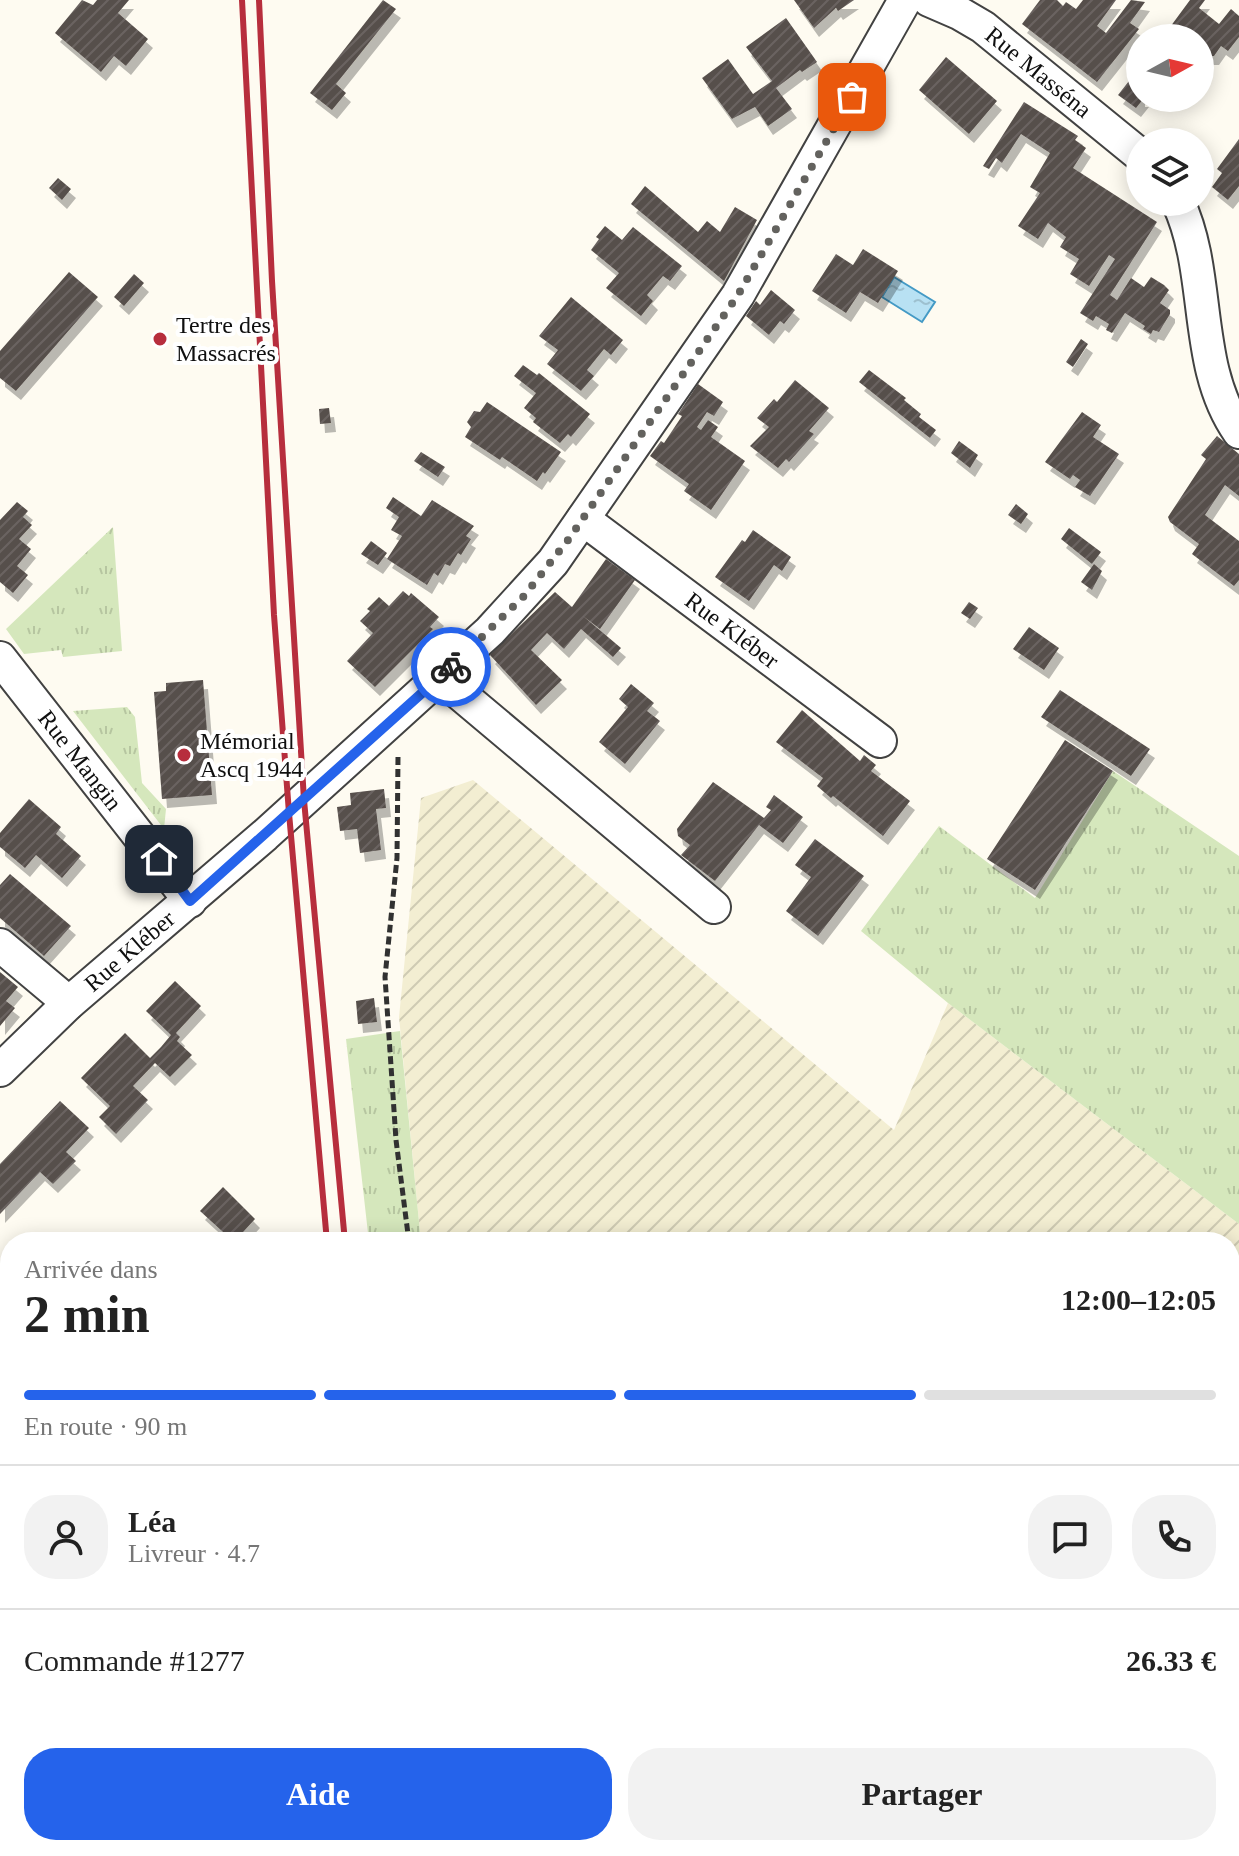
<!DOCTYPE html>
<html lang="fr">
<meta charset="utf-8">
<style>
body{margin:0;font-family:Georgia,serif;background:#f2f2f2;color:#222;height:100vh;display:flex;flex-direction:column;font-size:30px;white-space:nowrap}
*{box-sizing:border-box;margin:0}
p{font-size:26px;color:#767676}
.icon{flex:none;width:44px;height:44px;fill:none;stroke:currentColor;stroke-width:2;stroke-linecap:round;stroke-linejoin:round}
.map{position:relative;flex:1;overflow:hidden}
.sheet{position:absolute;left:0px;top:1232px;width:1240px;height:624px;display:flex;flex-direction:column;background:#fff;border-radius:32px 32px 0 0;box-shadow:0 4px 20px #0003}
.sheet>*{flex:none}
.needle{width:52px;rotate:82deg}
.fabs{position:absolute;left:1126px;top:24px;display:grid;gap:16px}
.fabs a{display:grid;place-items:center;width:88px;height:88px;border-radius:50%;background:#fff;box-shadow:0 4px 20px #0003;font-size:40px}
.pin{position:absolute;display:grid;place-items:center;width:68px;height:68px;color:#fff;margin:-34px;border-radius:16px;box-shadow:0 4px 12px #0006}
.courier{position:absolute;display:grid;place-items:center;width:80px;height:80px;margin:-40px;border:6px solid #2563eb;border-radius:50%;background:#fff;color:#222;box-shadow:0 2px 10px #0007}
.overview em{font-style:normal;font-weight:700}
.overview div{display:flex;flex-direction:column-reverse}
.overview{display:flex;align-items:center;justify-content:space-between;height:136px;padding:0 24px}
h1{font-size:52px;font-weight:700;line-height:60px}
.bar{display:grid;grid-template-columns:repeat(4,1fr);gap:12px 8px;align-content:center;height:96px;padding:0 24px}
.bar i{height:10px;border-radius:6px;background:#e0e0e0}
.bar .current{background:#2563eb}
.bar p{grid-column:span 4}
.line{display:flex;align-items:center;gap:20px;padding:0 24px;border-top:2px solid #e0e0e0}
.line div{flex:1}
.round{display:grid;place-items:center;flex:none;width:84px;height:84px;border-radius:32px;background:#f2f2f2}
.action{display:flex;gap:16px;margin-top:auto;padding:16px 24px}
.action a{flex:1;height:92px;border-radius:32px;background:#2563eb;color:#fff;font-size:32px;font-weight:700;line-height:92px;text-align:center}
.action a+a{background:#f2f2f2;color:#222}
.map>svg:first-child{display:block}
</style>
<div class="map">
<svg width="1239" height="1856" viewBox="0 0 1239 1856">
<defs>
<pattern id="farmland-furrows" width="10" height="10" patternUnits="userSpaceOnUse" patternTransform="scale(2)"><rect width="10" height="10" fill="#f3eed2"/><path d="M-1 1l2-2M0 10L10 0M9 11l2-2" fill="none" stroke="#cfcbb3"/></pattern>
<pattern id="grass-tufts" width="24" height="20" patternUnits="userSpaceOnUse" patternTransform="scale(2)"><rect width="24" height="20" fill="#d5e7bc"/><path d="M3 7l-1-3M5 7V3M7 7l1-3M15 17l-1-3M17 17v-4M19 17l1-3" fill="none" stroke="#b6c5a0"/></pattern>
<pattern id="water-ripples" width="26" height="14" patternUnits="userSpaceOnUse" patternTransform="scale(2)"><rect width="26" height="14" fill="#b8e1f3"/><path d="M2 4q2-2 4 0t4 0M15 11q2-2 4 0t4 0" fill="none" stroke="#9dc0cf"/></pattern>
<pattern id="building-hatch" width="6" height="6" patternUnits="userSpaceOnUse" patternTransform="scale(2)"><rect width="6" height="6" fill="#574f4b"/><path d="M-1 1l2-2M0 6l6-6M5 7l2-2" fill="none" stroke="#6a6461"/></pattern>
<filter id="shadow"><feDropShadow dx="5" dy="9" stdDeviation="0" flood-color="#0004"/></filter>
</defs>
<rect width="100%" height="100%" fill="#fefbf1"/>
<!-- industrial -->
<path fill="#ebe4ed" d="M 0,1803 L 10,1807 L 10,1846 L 96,1846 L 118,1856 L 0,1856 Z"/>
<!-- farmland -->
<path fill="url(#farmland-furrows)" d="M 473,780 L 894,1130 L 948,1003 L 1239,1224 L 1239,1856 L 624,1856 L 624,1846 L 1230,1846 L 1230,1242 L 421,1242 L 399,1017 L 421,798 Z
M 0,1816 L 10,1821 L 10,1846 L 59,1846 L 78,1856 L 0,1856 Z"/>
<!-- grass -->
<path fill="url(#grass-tufts)" d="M 113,527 L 122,651 L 63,657 L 61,650 L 24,654 L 6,629 Z
M 127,707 L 135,717 L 142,783 L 166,809 L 164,829 L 73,711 Z
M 1113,771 L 1239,856 L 1239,1224 L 948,1003 L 861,931 L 939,826 L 1035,898 Z
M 400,1031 L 421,1242 L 369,1242 L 346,1039 Z
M 417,1846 L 624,1846 L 624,1856 L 418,1856 Z"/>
<!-- water -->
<path fill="url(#water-ripples)" stroke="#449ac5" stroke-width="2" d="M 894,277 L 935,302 L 922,322 L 882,297 Z"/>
<!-- building -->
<path fill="url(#building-hatch)" filter="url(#shadow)" d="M 82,0 L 93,5 L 97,0 L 129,0 L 118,13 L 148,39 L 126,66 L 114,56 L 101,72 L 55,33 Z
M 383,0 L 396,9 L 336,84 L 346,93 L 332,110 L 310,93 Z
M 794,0 L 854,0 L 838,11 L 836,8 L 814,28 Z
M 1040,0 L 1057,0 L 1063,6 L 1066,2 L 1076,9 L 1083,0 L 1116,0 L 1097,26 L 1106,33 L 1131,0 L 1145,2 L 1130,23 L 1139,29 L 1097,82 L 1022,24 Z
M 1190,0 L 1205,0 L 1199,8 L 1219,24 L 1231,9 L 1239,16 L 1239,37 L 1228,51 L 1221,46 L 1214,56 L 1209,56 L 1204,53 L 1200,58 L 1200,38 L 1162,38 Z
M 786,18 L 817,62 L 802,72 L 800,70 L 776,88 L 792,109 L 768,126 L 755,107 L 732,119 L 702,78 L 728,59 L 753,94 L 772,81 L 746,47 Z
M 946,57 L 997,101 L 969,134 L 919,90 Z
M 1140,67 L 1140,98 L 1144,98 L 1136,108 L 1118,95 Z
M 1024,102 L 1078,136 L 1075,140 L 1086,148 L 1073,168 L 1157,222 L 1110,295 L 1117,300 L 1131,278 L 1144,287 L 1151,277 L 1164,285 L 1169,290 L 1160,303 L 1170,310 L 1170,314 L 1159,332 L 1153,330 L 1151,334 L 1143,329 L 1145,326 L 1125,313 L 1112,333 L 1106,330 L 1109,324 L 1096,316 L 1093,321 L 1080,313 L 1115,259 L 1109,255 L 1089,286 L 1070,274 L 1079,259 L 1060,247 L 1066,237 L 1048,223 L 1038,239 L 1018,226 L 1040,193 L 1030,187 L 1050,153 L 1021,134 L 1002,163 L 996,158 L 989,169 L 983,166 Z
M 1239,139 L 1239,186 L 1228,200 L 1212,187 L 1222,173 L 1217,169 Z
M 58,178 L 71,189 L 62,200 L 49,188 Z
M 645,186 L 698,232 L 707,221 L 720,232 L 735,207 L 757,220 L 724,281 L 631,204 Z
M 605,226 L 622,240 L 633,227 L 682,266 L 670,281 L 663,276 L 647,295 L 653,301 L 641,316 L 606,288 L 619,273 L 591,250 L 599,239 L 596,237 Z
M 863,249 L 898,271 L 878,303 L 860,292 L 846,313 L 812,291 L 836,254 L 853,265 Z
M 69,272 L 98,297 L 16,391 L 0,378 L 0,351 Z
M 134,274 L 144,283 L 124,306 L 114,297 Z
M 771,290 L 795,310 L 784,324 L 780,321 L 769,335 L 746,316 L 756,301 L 760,305 Z
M 571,297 L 623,340 L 611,355 L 604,349 L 587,370 L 594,376 L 581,391 L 547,364 L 558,350 L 539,336 Z
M 1081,339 L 1088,344 L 1073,367 L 1066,362 Z
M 523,365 L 537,375 L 539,373 L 590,414 L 571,437 L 568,434 L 560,443 L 533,422 L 536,418 L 524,408 L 536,393 L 514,376 Z
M 869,370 L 906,398 L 904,400 L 921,414 L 919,417 L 936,430 L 930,438 L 859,382 Z
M 795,380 L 829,408 L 809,431 L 814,434 L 789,462 L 786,459 L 778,468 L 750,446 L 769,427 L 757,418 L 774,399 L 777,402 Z
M 698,384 L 723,402 L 714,416 L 707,412 L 697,427 L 701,430 L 708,420 L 718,427 L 711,437 L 745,461 L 711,510 L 684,491 L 689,484 L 650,456 L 661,441 L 664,443 L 682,416 L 678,414 Z
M 487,402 L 561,452 L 545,474 L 543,472 L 537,481 L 502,457 L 500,460 L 465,437 L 471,427 L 467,422 L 474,411 L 480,412 Z
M 329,408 L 331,423 L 320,424 L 319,409 Z
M 1082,412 L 1101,425 L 1093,437 L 1119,454 L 1090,496 L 1075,487 L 1080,480 L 1073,475 L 1070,479 L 1045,462 Z
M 1217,436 L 1239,454 L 1239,496 L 1225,485 L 1205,515 L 1239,541 L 1239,580 L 1234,586 L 1192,554 L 1199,544 L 1170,522 L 1168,517 L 1206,459 L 1201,455 Z
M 959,441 L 978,455 L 970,468 L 951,453 Z
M 421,452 L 445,467 L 438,477 L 414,461 Z
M 393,497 L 421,516 L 432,500 L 474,526 L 466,536 L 471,539 L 461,555 L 458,553 L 450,566 L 445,564 L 438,576 L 434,573 L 427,585 L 387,559 L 402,536 L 391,530 L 399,517 L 386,508 Z
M 17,502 L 28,511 L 23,517 L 32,525 L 19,539 L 31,549 L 17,566 L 28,575 L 13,593 L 0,582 L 0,520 Z
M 1016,504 L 1028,514 L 1021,524 L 1008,515 Z
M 1069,528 L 1101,552 L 1092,564 L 1061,539 Z
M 753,530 L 791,557 L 782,571 L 774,565 L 749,601 L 715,577 L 742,540 L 745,542 Z
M 371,541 L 387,553 L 378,565 L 361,554 Z
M 606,559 L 635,580 L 600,629 L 583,616 L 621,648 L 613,657 L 581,629 L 564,649 L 547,633 L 531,650 L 562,680 L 536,705 L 490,655 L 555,592 L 572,607 Z
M 1094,564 L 1102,571 L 1092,590 L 1081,582 Z
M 403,591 L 409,596 L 411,593 L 439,617 L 430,627 L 433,629 L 375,687 L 347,661 L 373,633 L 360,621 L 370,611 L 367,609 L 379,597 L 389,606 Z
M 969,602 L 978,608 L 970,619 L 961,613 Z
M 1029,627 L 1059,648 L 1044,670 L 1013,649 Z
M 203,680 L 212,795 L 162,799 L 154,692 L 166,691 L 166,683 Z
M 631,684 L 654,703 L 647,711 L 660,721 L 625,764 L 599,742 L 628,707 L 619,699 Z
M 1060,690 L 1150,749 L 1131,776 L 1041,717 Z
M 802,710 L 860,761 L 864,755 L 876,765 L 871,771 L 910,801 L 883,836 L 833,796 L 831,798 L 817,786 L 823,778 L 776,742 Z
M 1065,740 L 1113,771 L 1035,890 L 987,859 Z
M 713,782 L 764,818 L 771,810 L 766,807 L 774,795 L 803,817 L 783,843 L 759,825 L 715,881 L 681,855 L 690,845 L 678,836 L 677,829 Z
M 384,789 L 386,808 L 376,809 L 381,850 L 360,853 L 357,829 L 340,831 L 337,807 L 351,805 L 350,793 Z
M 29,799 L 61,827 L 56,834 L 81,856 L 62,878 L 36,855 L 25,868 L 0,847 L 0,833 Z
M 815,839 L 864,876 L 818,936 L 786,911 L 811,877 L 795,865 Z
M 10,874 L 71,926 L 44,956 L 0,918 L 0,885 Z
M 0,972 L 18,987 L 6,1001 L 15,1008 L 0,1026 Z
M 175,981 L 201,1006 L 176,1033 L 180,1037 L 177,1041 L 192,1055 L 170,1077 L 155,1063 L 133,1086 L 148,1100 L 116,1134 L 99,1117 L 110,1106 L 81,1078 L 125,1033 L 150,1058 L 161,1047 L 171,1035 L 146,1011 Z
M 374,998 L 377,1022 L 358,1024 L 356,1001 Z
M 60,1101 L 89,1128 L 66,1152 L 76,1161 L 53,1184 L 40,1172 L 0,1214 L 0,1164 Z
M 223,1187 L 255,1219 L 234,1242 L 200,1211 Z
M 10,1670 L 10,1706 L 9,1707 L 0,1672 Z"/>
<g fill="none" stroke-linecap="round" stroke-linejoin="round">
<!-- minor casing -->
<g stroke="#424242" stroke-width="36">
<g id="minor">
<path id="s1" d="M 929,0 L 959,13 L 983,27 L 1140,155"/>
<path d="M 1178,202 C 1212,274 1192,365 1239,432"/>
<path id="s2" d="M 583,519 L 880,741"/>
<path id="s3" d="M 0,658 L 190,901"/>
<path d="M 440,677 L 714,907"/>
<path d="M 0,945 L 69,1003"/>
<path id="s4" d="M 0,1070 L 69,1003 L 265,835 L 490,631 L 553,562 L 738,295 L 905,0"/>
<path d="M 0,1509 L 10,1515"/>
</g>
</g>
<!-- path -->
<path stroke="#313131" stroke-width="5" stroke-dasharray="8 4" stroke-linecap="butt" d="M 398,757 L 397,858 L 385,977 L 396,1140 L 409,1242
M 622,1846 L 626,1856
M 655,1846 L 675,1856"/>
<!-- minor -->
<use href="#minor" stroke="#fff" stroke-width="32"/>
<!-- rail -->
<path stroke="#b72e3d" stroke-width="6" d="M 242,0 L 274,615 L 289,813 L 327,1242
M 259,0 L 272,281 L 304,800 L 345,1242
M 378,1846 L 378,1856
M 395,1846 L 396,1856"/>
</g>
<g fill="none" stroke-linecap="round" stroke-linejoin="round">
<!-- done -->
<path stroke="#63625e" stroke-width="8" stroke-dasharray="0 14.4" d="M 451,667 L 524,596 L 568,540 L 738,295 L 852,97"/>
<!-- route -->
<path stroke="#2563eb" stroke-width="10" d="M 159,859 L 190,901 L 451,667"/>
</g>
<!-- markers -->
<g fill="#b72e3d" stroke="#fff" stroke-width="3">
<circle cx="160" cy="339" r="8"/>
<circle cx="184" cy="755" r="8"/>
</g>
<g text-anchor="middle" stroke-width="8" stroke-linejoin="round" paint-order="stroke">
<!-- street labels -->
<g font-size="24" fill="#0f0f0f" stroke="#fff">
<text dy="8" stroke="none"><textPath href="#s1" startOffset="132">Rue Masséna</textPath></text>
<text dy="8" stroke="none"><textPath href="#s2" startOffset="186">Rue Kléber</textPath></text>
<text dy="8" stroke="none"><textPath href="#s3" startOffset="130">Rue Mangin</textPath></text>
<text dy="8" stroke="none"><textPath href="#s4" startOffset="176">Rue Kléber</textPath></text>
</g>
<!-- poi labels -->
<g font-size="24" fill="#0f0f0f" stroke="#fff" text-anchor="start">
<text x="176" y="333">Tertre des<tspan x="176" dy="28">Massacrés</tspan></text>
<text x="200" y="749">Mémorial<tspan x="200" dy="28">Ascq 1944</tspan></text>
</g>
</g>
</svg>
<div class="fabs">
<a><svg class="needle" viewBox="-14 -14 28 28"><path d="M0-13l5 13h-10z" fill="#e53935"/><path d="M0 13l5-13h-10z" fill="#767676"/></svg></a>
<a><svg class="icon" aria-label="layers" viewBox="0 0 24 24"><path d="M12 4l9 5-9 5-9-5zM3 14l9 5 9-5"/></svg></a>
</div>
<div class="pin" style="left:852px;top:97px;background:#ea580c"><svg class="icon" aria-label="bag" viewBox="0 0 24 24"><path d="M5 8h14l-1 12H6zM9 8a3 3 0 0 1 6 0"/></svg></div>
<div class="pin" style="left:159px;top:859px;background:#1f2937"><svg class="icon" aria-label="home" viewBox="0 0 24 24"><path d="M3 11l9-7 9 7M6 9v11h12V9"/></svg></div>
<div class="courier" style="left:451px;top:667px"><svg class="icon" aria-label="bike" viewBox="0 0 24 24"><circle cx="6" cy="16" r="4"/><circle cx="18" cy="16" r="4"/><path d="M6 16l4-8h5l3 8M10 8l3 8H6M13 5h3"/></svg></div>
<section class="sheet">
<div class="overview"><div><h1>2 min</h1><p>Arrivée dans</p></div><em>12:00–12:05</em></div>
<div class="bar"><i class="current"></i><i class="current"></i><i class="current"></i><i></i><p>En route · 90 m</p></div>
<div class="line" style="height:144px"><a class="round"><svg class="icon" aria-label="person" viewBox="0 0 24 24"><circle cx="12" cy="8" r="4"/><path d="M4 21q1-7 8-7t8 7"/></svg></a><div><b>Léa</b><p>Livreur · 4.7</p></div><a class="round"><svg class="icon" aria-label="chat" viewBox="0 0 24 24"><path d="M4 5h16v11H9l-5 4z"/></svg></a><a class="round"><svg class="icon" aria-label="phone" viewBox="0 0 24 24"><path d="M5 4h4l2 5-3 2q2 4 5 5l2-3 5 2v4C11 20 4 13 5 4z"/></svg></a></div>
<div class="line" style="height:104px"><div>Commande #1277</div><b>26.33 €</b></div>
<div class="action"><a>Aide</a><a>Partager</a></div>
</section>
</div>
